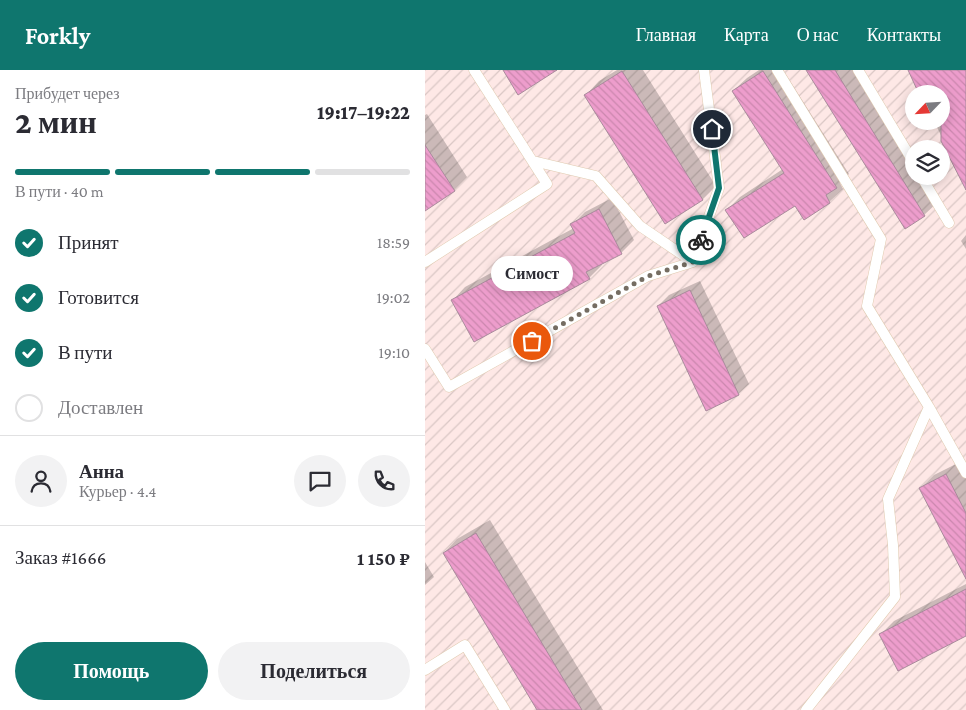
<!DOCTYPE html>
<html lang="ru">
<meta charset="utf-8">
<style>
body{margin:0;font-family:"Crimson Pro",serif;background:#f2f2f3;color:#2b2b33;height:100vh;display:flex;flex-direction:column;font-size:19px;white-space:nowrap}
*{box-sizing:border-box;margin:0}
p{font-size:16px;color:#7c7c81}
.icon{flex:none;width:28px;height:28px;fill:none;stroke:currentColor;stroke-width:2;stroke-linecap:round;stroke-linejoin:round}
.map{position:relative;flex:1;overflow:hidden}
.details{display:flex;flex-direction:column;background:#fff;width:425px}
.details>*{flex:none}
.needle{width:32px;rotate:245deg}
.tools{position:absolute;left:480px;top:15px;display:grid;gap:10px}
.tools a{display:grid;place-items:center;width:45px;height:45px;border-radius:50%;background:#fff;box-shadow:0 2px 12px #0003;font-size:25px}
.pin{position:absolute;display:grid;place-items:center;width:42px;height:42px;color:#fff;margin:-21px;border:2px solid #fff;border-radius:50%;box-shadow:0 1px 5px #0007}
.courier{position:absolute;display:grid;place-items:center;width:50px;height:50px;margin:-25px;border:4px solid #0f766e;border-radius:50%;background:#fff;color:#222;box-shadow:0 1px 6px #0007}
.bubble{position:absolute;height:35px;border-radius:18px;background:#fff;box-shadow:0 2px 12px #0003;font-size:16px;font-weight:800;line-height:35px;text-align:center}
.headline em{font-style:normal;font-weight:800}
.headline div{display:flex;flex-direction:column-reverse}
.headline{display:flex;align-items:center;justify-content:space-between;height:85px;padding:0 15px}
h1{font-size:32px;font-weight:800;line-height:38px}
.bar{display:grid;grid-template-columns:repeat(4,1fr);gap:8px 5px;align-content:center;height:60px;padding:0 15px}
.bar i{height:6px;border-radius:4px;background:#e1e1e2}
.bar .active{background:#0f766e}
.bar p{grid-column:span 4}
.line{display:flex;align-items:center;gap:12px;padding:0 15px;border-top:1px solid #e1e1e2}
.line div{flex:1}
.round{display:grid;place-items:center;flex:none;width:52px;height:52px;border-radius:26px;background:#f2f2f3}
ol{padding:0 15px;list-style:none}
li{display:flex;align-items:center;gap:15px;height:55px}
li p{margin-inline-start:auto}
li .icon{padding:5px;border-radius:50%;background:#0f766e;color:#fff;stroke-width:4}
li:last-child{color:#7c7c81}
li i{width:28px;height:28px;border:2px solid #e1e1e2;border-radius:50%}
.action{display:flex;gap:10px;margin-top:auto;padding:10px 15px}
.action a{flex:1;height:58px;border-radius:30px;background:#0f766e;color:#fff;font-size:20px;font-weight:800;line-height:58px;text-align:center}
.action a+a{background:#f2f2f3;color:#2b2b33}
header{display:flex;align-items:center;gap:30px;box-sizing:border-box;height:70px;padding:0 25px;background:#0f766e;color:#fff}
header strong{font-size:24px}
nav{display:flex;gap:28px;margin-inline-start:auto;font-size:18px}
main{display:flex;flex:1;min-height:0}
.map>svg:first-child{display:block}
</style>
<header>
<strong>Forkly</strong>
<nav><a>Главная</a><a>Карта</a><a>О нас</a><a>Контакты</a></nav>
</header>
<main>
<section class="details">
<div class="headline"><div><h1>2 мин</h1><p>Прибудет через</p></div><em>19:17–19:22</em></div>
<div class="bar"><i class="active"></i><i class="active"></i><i class="active"></i><i></i><p>В пути · 40 m</p></div>
<ol>
<li><svg class="icon" aria-label="check" viewBox="0 0 24 24"><path d="M5 12l5 5 9-10"/></svg>Принят<p>18:59</p></li>
<li><svg class="icon" aria-label="check" viewBox="0 0 24 24"><path d="M5 12l5 5 9-10"/></svg>Готовится<p>19:02</p></li>
<li><svg class="icon" aria-label="check" viewBox="0 0 24 24"><path d="M5 12l5 5 9-10"/></svg>В пути<p>19:10</p></li>
<li><i></i>Доставлен</li>
</ol>
<div class="line" style="height:90px"><a class="round"><svg class="icon" aria-label="person" viewBox="0 0 24 24"><circle cx="12" cy="8" r="4"/><path d="M4 21q1-7 8-7t8 7"/></svg></a><div><b>Анна</b><p>Курьер · 4.4</p></div><a class="round"><svg class="icon" aria-label="chat" viewBox="0 0 24 24"><path d="M4 5h16v11H9l-5 4z"/></svg></a><a class="round"><svg class="icon" aria-label="phone" viewBox="0 0 24 24"><path d="M5 4h4l2 5-3 2q2 4 5 5l2-3 5 2v4C11 20 4 13 5 4z"/></svg></a></div>
<div class="line" style="height:65px"><div>Заказ #1666</div><b>1 150 ₽</b></div>
<div class="action"><a>Помощь</a><a>Поделиться</a></div>
</section>
<div class="map">
<svg width="541" height="640" viewBox="0 0 541 640">
<defs>
<pattern id="industrial-furrows" width="10" height="10" patternUnits="userSpaceOnUse" patternTransform="scale(1.25)"><rect width="10" height="10" fill="#fee8e6"/><path d="M-1 1l2-2M0 10L10 0M9 11l2-2" fill="none" stroke="#dac7c5"/></pattern>
<pattern id="building-back-hatch" width="6" height="6" patternUnits="userSpaceOnUse" patternTransform="scale(1.25)"><rect width="6" height="6" fill="#ed9dcc"/><path d="M-1 5l2 2M0 0l6 6M5-1l2 2" fill="none" stroke="#cb87ae"/></pattern>
</defs>
<rect width="100%" height="100%" fill="#fff7eb"/>
<!-- industrial -->
<path fill="url(#industrial-furrows)" fill-rule="evenodd" d="M 0,0 L 541,0 L 541,640 L 0,640 ZM 489,24 L 516,24 L 516,51 L 489,51 ZM 489,79 L 516,79 L 516,106 L 489,106 Z"/>
<!-- shadow -->
<path fill="#0003" d="M 192,0 L 218,0 L 291,116 L 278,129 L 241,152 L 161,25 L 174,11 Z
M 334,0 L 358,0 L 424,104 L 415,113 L 418,119 L 404,132 L 302,140 L 315,127 L 358,99 L 308,21 L 322,8 Z
M 383,0 L 431,0 L 489,93 L 489,106 L 497,106 L 513,132 L 499,145 L 480,157 Z
M 484,0 L 541,0 L 538,111 L 509,51 L 516,51 L 516,24 Z
M 2,44 L 42,107 L 29,120 L 0,139 L 0,45 Z
M 187,128 L 209,170 L 196,183 L 176,193 L 177,195 L 164,208 L 28,230 L 40,217 L 149,158 L 147,155 L 160,142 Z
M 541,165 L 541,179 L 536,171 Z
M 275,211 L 324,314 L 313,324 L 233,236 L 244,225 Z
M 535,392 L 541,404 L 541,506 L 496,418 L 509,405 Z
M 65,450 L 178,640 L 113,640 L 19,483 L 32,469 Z
M 0,492 L 9,507 L 0,515 Z
M 541,514 L 541,565 L 456,564 L 469,551 Z"/>
<!-- building -->
<path fill="url(#building-back-hatch)" stroke="#a98b9c" d="M 78,0 L 132,0 L 93,25 Z
M 381,0 L 410,0 L 500,146 L 480,159 Z
M 483,0 L 541,0 L 541,120 L 516,71 L 516,24 L 494,24 Z
M 197,1 L 278,130 L 240,154 L 159,25 Z
M 338,1 L 412,118 L 401,125 L 405,133 L 379,150 L 370,136 L 319,168 L 300,140 L 359,103 L 307,21 Z
M 0,75 L 30,121 L 0,141 Z
M 174,139 L 197,184 L 161,202 L 165,209 L 49,272 L 26,230 L 150,163 L 145,154 Z
M 265,220 L 314,325 L 281,341 L 232,236 Z
M 521,404 L 541,443 L 541,509 L 494,418 Z
M 51,463 L 157,640 L 112,640 L 18,483 Z
M 541,519 L 541,566 L 473,601 L 454,564 Z"/>
<g fill="none" stroke-linecap="round" stroke-linejoin="round">
<!-- lane casing -->
<g stroke="#e0cbb0" stroke-width="11">
<path id="lane" d="M 352,0 L 456,169 L 442,236 L 504,337 L 463,429 L 468,475 L 470,527 L 381,640
M 433,0 L 489,93
M 108,91 L 171,106 L 215,156 L 268,192
M 496,106 L 524,153
M 0,192 L 122,114 L 49,0
M 0,279 L 24,317 L 223,206 L 268,192 L 294,118 L 279,0
M 504,337 L 541,403
M 0,600 L 40,575 L 80,640"/>
</g>
<!-- lane -->
<use href="#lane" stroke="#fff" stroke-width="10"/>
</g>
<g fill="none" stroke-linecap="round" stroke-linejoin="round">
<!-- done -->
<path stroke="#756d62" stroke-width="5" stroke-dasharray="0 9" d="M 107,271 L 223,206 L 268,192 L 276,170"/>
<!-- route -->
<path stroke="#0f766e" stroke-width="6" d="M 276,170 L 294,118 L 287,59"/>
</g>
</svg>
<div class="tools">
<a><svg class="needle" viewBox="-14 -14 28 28"><path d="M0-13l5 13h-10z" fill="#e53935"/><path d="M0 13l5-13h-10z" fill="#7c7c81"/></svg></a>
<a><svg class="icon" aria-label="layers" viewBox="0 0 24 24"><path d="M12 4l9 5-9 5-9-5zM3 14l9 5 9-5"/></svg></a>
</div>
<div class="pin" style="left:107px;top:271px;background:#ea580c"><svg class="icon" aria-label="bag" viewBox="0 0 24 24"><path d="M5 8h14l-1 12H6zM9 8a3 3 0 0 1 6 0"/></svg></div>
<div class="pin" style="left:287px;top:59px;background:#1f2937"><svg class="icon" aria-label="home" viewBox="0 0 24 24"><path d="M3 11l9-7 9 7M6 9v11h12V9"/></svg></div>
<div class="courier" style="left:276px;top:170px"><svg class="icon" aria-label="bike" viewBox="0 0 24 24"><circle cx="6" cy="16" r="4"/><circle cx="18" cy="16" r="4"/><path d="M6 16l4-8h5l3 8M10 8l3 8H6M13 5h3"/></svg></div>
<div class="bubble" style="left:66px;top:186px;width:82px">Симост</div>
</div>
</main>
